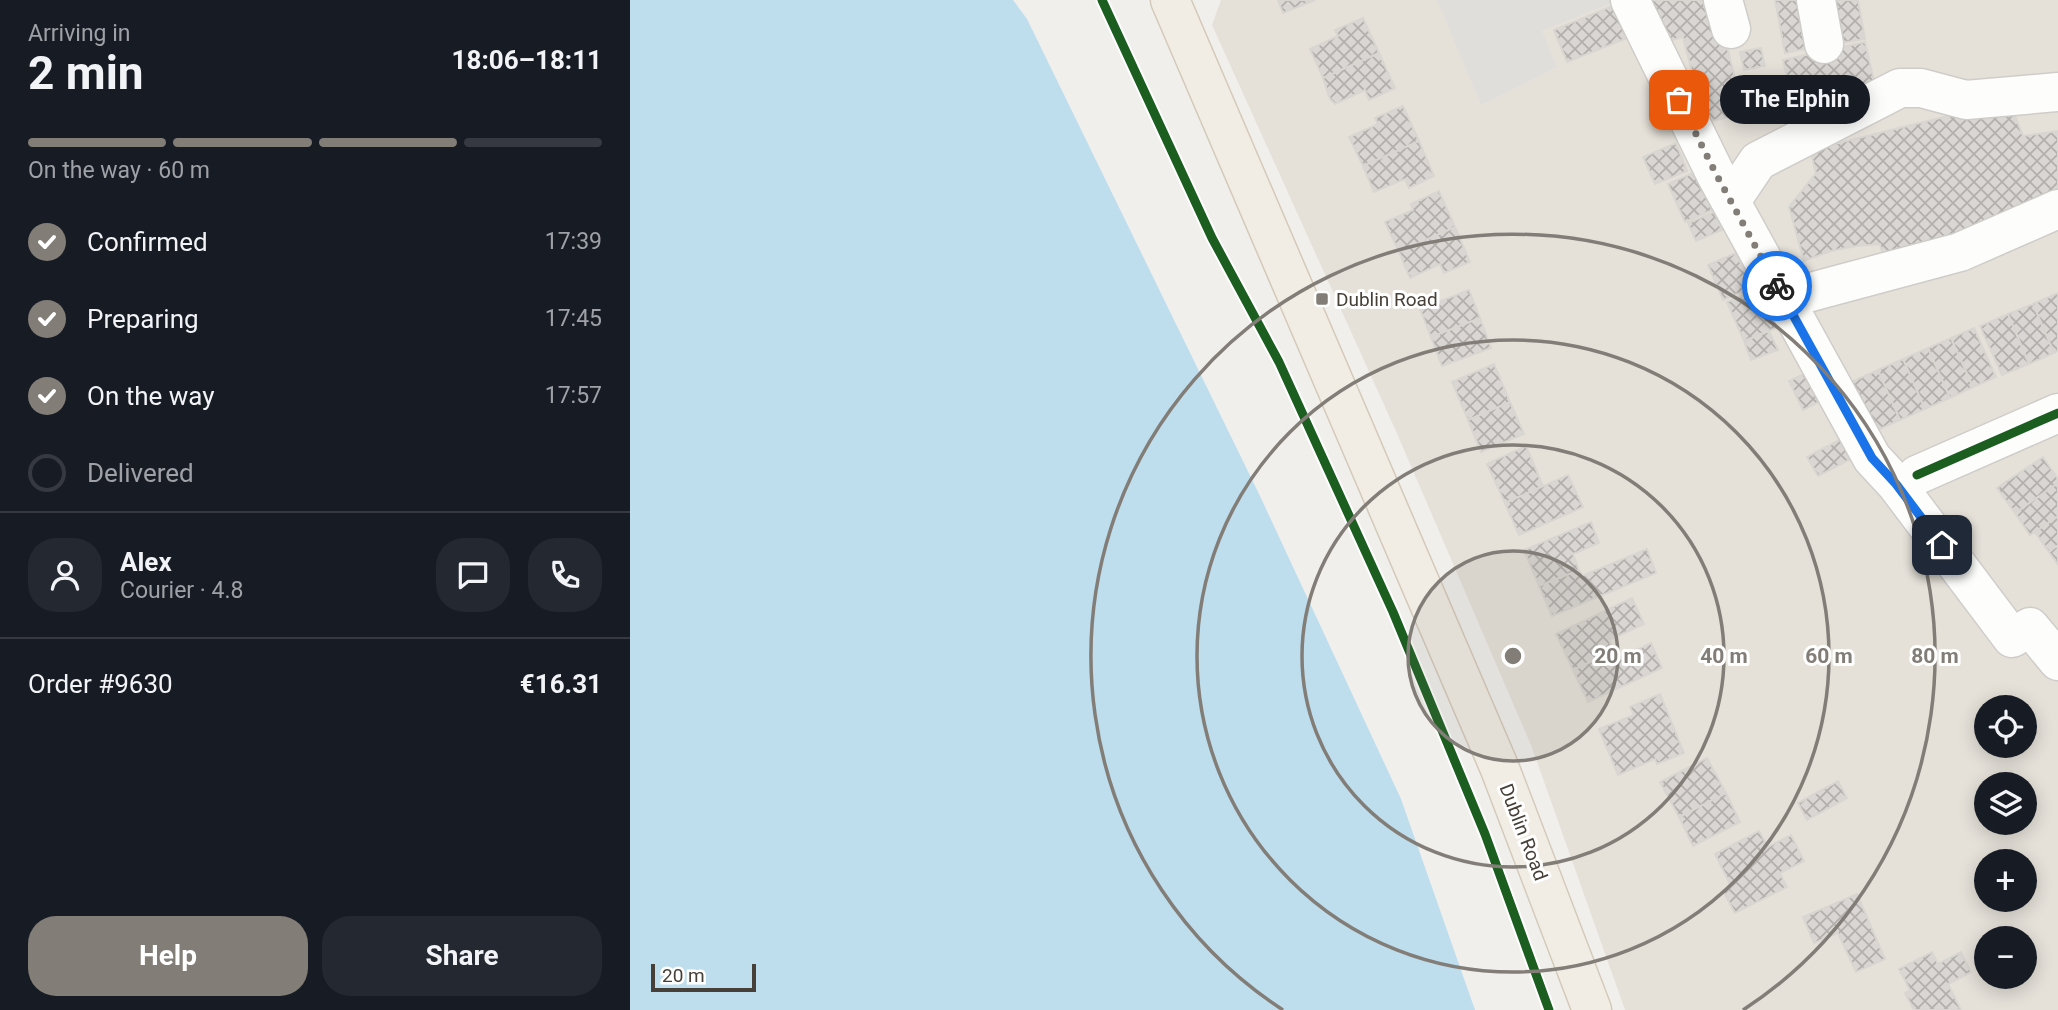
<!DOCTYPE html>
<meta charset="utf-8">
<style>
body{margin:0;font-family:Roboto,sans-serif;background:#242831;color:#f1f3f6;height:100vh;display:flex;flex-direction:column;font-size:26px;white-space:nowrap}
*{box-sizing:border-box;margin:0}
p{font-size:23px;color:#9ea1a6}
.icon{flex:none;width:38px;height:38px;fill:none;stroke:currentColor;stroke-width:2;stroke-linecap:round;stroke-linejoin:round}
.map{position:relative;flex:1;overflow:hidden}
.side{display:flex;flex-direction:column;background:#171b24;width:630px}
.side>*{flex:none}
.fabs{position:absolute;left:1344px;top:695px;display:grid;gap:14px}
.fabs a{display:grid;place-items:center;width:63px;height:63px;border-radius:50%;background:#171b24;box-shadow:0 4px 18px #0003;font-size:35px}
.scale{position:absolute;left:21px;bottom:18px;width:105px;box-sizing:border-box;padding-left:7px;border:4px solid #474038;border-top:0;font-size:19px;line-height:24px;white-space:nowrap;color:#474038;-webkit-text-stroke:5px #fff;paint-order:stroke}
.pin{position:absolute;display:grid;place-items:center;width:60px;height:60px;color:#fff;margin:-30px;border-radius:14px;box-shadow:0 4px 10px #0006}
.courier{position:absolute;display:grid;place-items:center;width:70px;height:70px;margin:-35px;border:5px solid #1a73e8;border-radius:50%;background:#fff;color:#222;box-shadow:0 2px 9px #0007}
.bubble{position:absolute;height:49px;border-radius:24px;background:#171b24;box-shadow:0 4px 18px #0003;font-size:23px;font-weight:700;line-height:49px;text-align:center}
.head em{font-style:normal;font-weight:700}
.head div{display:flex;flex-direction:column-reverse}
.head{display:flex;align-items:center;justify-content:space-between;height:119px;padding:0 28px}
h1{font-size:46px;font-weight:700;line-height:52px}
.bar{display:grid;grid-template-columns:repeat(4,1fr);gap:10px 7px;align-content:center;height:84px;padding:0 28px}
.bar i{height:9px;border-radius:5px;background:#363941}
.bar .active{background:#827d77}
.bar p{grid-column:span 4}
.line{display:flex;align-items:center;gap:18px;padding:0 28px;border-top:2px solid #363941}
.line div{flex:1}
.round{display:grid;place-items:center;flex:none;width:74px;height:74px;border-radius:28px;background:#242831}
ol{padding:0 28px;list-style:none}
li{display:flex;align-items:center;gap:21px;height:77px}
li p{margin-inline-start:auto}
li .icon{padding:7px;border-radius:50%;background:#827d77;color:#fff;stroke-width:4}
li:last-child{color:#9ea1a6}
li i{width:38px;height:38px;border:4px solid #363941;border-radius:50%}
.cta{display:flex;gap:14px;margin-top:auto;padding:14px 28px}
.cta a{flex:1;height:80px;border-radius:28px;background:#827d77;color:#fff;font-size:28px;font-weight:700;line-height:80px;text-align:center}
.cta a+a{background:#242831;color:#f1f3f6}
main{display:flex;flex:1;min-height:0}
.map>svg:first-child{display:block}
</style>
<main>
<section class="side">
<div class="head"><div><h1>2 min</h1><p>Arriving in</p></div><em>18:06–18:11</em></div>
<div class="bar"><i class="active"></i><i class="active"></i><i class="active"></i><i></i><p>On the way · 60 m</p></div>
<ol>
<li><svg class="icon" aria-label="check" viewBox="0 0 24 24"><path d="M5 12l5 5 9-10"/></svg>Confirmed<p>17:39</p></li>
<li><svg class="icon" aria-label="check" viewBox="0 0 24 24"><path d="M5 12l5 5 9-10"/></svg>Preparing<p>17:45</p></li>
<li><svg class="icon" aria-label="check" viewBox="0 0 24 24"><path d="M5 12l5 5 9-10"/></svg>On the way<p>17:57</p></li>
<li><i></i>Delivered</li>
</ol>
<div class="line" style="height:126px"><a class="round"><svg class="icon" aria-label="person" viewBox="0 0 24 24"><circle cx="12" cy="8" r="4"/><path d="M4 21q1-7 8-7t8 7"/></svg></a><div><b>Alex</b><p>Courier · 4.8</p></div><a class="round"><svg class="icon" aria-label="chat" viewBox="0 0 24 24"><path d="M4 5h16v11H9l-5 4z"/></svg></a><a class="round"><svg class="icon" aria-label="phone" viewBox="0 0 24 24"><path d="M5 4h4l2 5-3 2q2 4 5 5l2-3 5 2v4C11 20 4 13 5 4z"/></svg></a></div>
<div class="line" style="height:91px"><div>Order #9630</div><b>€16.31</b></div>
<div class="cta"><a>Help</a><a>Share</a></div>
</section>
<div class="map">
<svg width="1428" height="1010" viewBox="0 0 1428 1010">
<defs>
<pattern id="building-cross-hatch" width="8" height="8" patternUnits="userSpaceOnUse" patternTransform="scale(1.75)"><rect width="8" height="8" fill="#d9d6d3"/><path d="M0 0l8 8M0 8l8-8" fill="none" stroke="#b2afac"/></pattern>
</defs>
<rect width="100%" height="100%" fill="#f1efec"/>
<!-- residential -->
<path fill="#e5e1d9" fill-rule="evenodd" d="M 591,0 L 1428,0 L 1428,1010 L 995,1010 L 901,745 L 765,429 L 582,25 ZM 1356,707 L 1395,707 L 1395,746 L 1356,746 ZM 1356,784 L 1395,784 L 1395,822 L 1356,822 ZM 1356,861 L 1395,861 L 1395,900 L 1356,900 ZM 1356,938 L 1395,938 L 1395,976 L 1356,976 Z"/>
<!-- parking -->
<path fill="#e0dedb" d="M 807,0 L 985,0 L 986,1 L 912,31 L 927,67 L 851,105 Z"/>
<!-- water -->
<path fill="#bedded" d="M 0,0 L 383,0 L 397,19 L 630,496 L 771,799 L 845,1010 L 0,1010 Z"/>
<!-- building -->
<path fill="url(#building-cross-hatch)" stroke="#d9d6d1" stroke-width="2" d="M 648,0 L 685,0 L 653,13 Z
M 1015,0 L 1085,0 L 1114,113 L 1075,123 L 1053,37 L 1034,42 Z
M 1145,0 L 1175,0 L 1184,47 L 1155,53 Z
M 1193,0 L 1228,0 L 1235,39 L 1201,45 Z
M 992,2 L 1005,35 L 937,62 L 924,30 Z
M 733,18 L 749,53 L 693,78 L 680,49 L 708,36 L 705,30 Z
M 1235,42 L 1245,85 L 1163,103 L 1153,60 Z
M 1131,48 L 1135,66 L 1114,70 L 1110,52 Z
M 749,53 L 765,88 L 739,100 L 735,90 L 705,104 L 700,99 L 693,78 Z
M 1379,101 L 1393,136 L 1428,131 L 1428,193 L 1255,265 L 1250,244 L 1226,246 L 1201,251 L 1174,261 L 1159,207 L 1186,173 L 1180,150 Z
M 773,106 L 789,141 L 733,166 L 719,137 L 748,124 L 745,118 Z
M 789,141 L 804,176 L 779,188 L 775,179 L 744,192 L 733,166 Z
M 1046,143 L 1057,171 L 1025,184 L 1013,157 Z
M 1065,172 L 1082,210 L 1055,222 L 1038,184 Z
M 809,191 L 825,227 L 769,252 L 755,222 L 783,210 L 781,204 Z
M 1084,212 L 1092,230 L 1066,241 L 1058,223 Z
M 825,227 L 840,262 L 814,273 L 810,264 L 780,278 L 769,252 Z
M 1106,253 L 1122,288 L 1093,300 L 1078,265 Z
M 1131,287 L 1148,327 L 1114,341 L 1097,302 Z
M 839,290 L 850,318 L 801,337 L 790,309 Z
M 1428,293 L 1428,351 L 1424,353 L 1403,304 Z
M 1403,304 L 1424,353 L 1399,364 L 1378,314 Z
M 1378,314 L 1399,364 L 1372,375 L 1350,326 Z
M 850,318 L 861,348 L 812,366 L 801,337 Z
M 1344,328 L 1366,377 L 1343,387 L 1321,338 Z
M 1139,331 L 1148,350 L 1121,360 L 1114,341 Z
M 1321,338 L 1343,387 L 1320,398 L 1298,348 Z
M 1298,348 L 1320,398 L 1295,409 L 1273,359 Z
M 1273,359 L 1295,409 L 1270,420 L 1248,370 Z
M 864,364 L 880,402 L 838,420 L 822,382 Z
M 1248,370 L 1270,420 L 1241,433 L 1219,383 Z
M 1176,373 L 1189,402 L 1173,410 L 1159,381 Z
M 880,402 L 894,434 L 851,452 L 838,420 Z
M 1211,439 L 1221,459 L 1188,476 L 1177,457 Z
M 896,446 L 913,486 L 875,503 L 857,464 Z
M 1413,457 L 1428,479 L 1428,483 L 1385,513 L 1367,488 Z
M 938,475 L 953,507 L 889,535 L 875,503 Z
M 1428,483 L 1428,516 L 1400,535 L 1385,513 Z
M 1428,516 L 1428,545 L 1419,552 L 1405,532 Z
M 961,522 L 969,543 L 943,554 L 949,570 L 909,586 L 894,550 Z
M 1428,545 L 1428,565 L 1419,552 Z
M 1017,549 L 1026,573 L 922,616 L 909,586 L 949,570 L 952,576 Z
M 1002,598 L 1014,624 L 979,640 L 984,651 L 943,670 L 926,634 Z
M 1021,643 L 1032,668 L 958,702 L 943,670 L 984,651 L 987,659 Z
M 1030,694 L 1054,753 L 1027,764 L 1025,759 L 988,775 L 969,729 L 1004,715 L 1000,707 Z
M 1077,758 L 1096,793 L 1049,817 L 1030,782 Z
M 1208,781 L 1217,798 L 1177,820 L 1168,803 Z
M 1096,793 L 1110,822 L 1063,846 L 1049,817 Z
M 1129,831 L 1138,847 L 1161,835 L 1174,861 L 1150,873 L 1157,887 L 1105,913 L 1093,891 L 1101,886 L 1085,854 Z
M 1227,894 L 1255,959 L 1226,972 L 1208,933 L 1184,943 L 1173,917 Z
M 1302,952 L 1308,964 L 1331,952 L 1341,972 L 1318,984 L 1331,1010 L 1284,1010 L 1275,993 L 1280,990 L 1269,969 Z"/>
<g fill="none" stroke-linecap="round" stroke-linejoin="round">
<!-- minor casing -->
<g stroke="#cfcdc9" stroke-width="41">
<path id="minor" d="M 1000,0 L 1086,175 L 1242,458 L 1266,484 L 1382,638 L 1400,627 L 1428,661
M 1093,0 L 1101,29
M 1186,0 L 1194,44
M 1101,201 L 1128,161 L 1270,88 L 1291,88 L 1336,100 L 1428,92
M 1155,299 L 1330,252 L 1428,209
M 1287,475 L 1428,413"/>
</g>
<!-- major casing -->
<g stroke="#d3caba" stroke-width="41">
<path id="major" d="M 540,0 L 870,769 L 962,1010"/>
</g>
<!-- minor -->
<use href="#minor" stroke="#fdfdfc" stroke-width="38"/>
<!-- major -->
<use href="#major" stroke="#f1ece4" stroke-width="38"/>
<!-- cycleway casing -->
<g stroke="#fff" stroke-width="13">
<path id="cycleway" d="M 472,0 L 582,238 L 649,362 L 763,612 L 855,834 L 919,1010
M 1287,475 L 1428,413"/>
</g>
<!-- cycleway -->
<use href="#cycleway" stroke="#1b5e20" stroke-width="9"/>
</g>
<g fill="none" stroke-linecap="round" stroke-linejoin="round">
<!-- done -->
<path stroke="#827d77" stroke-width="7" stroke-dasharray="0 12.6" d="M 1049,100 L 1086,174 L 1147,286"/>
<!-- route -->
<path stroke="#1a73e8" stroke-width="9" d="M 1147,286 L 1242,458 L 1266,484 L 1312,545"/>
</g>
<!-- distance rings -->
<circle cx="883" cy="656" r="105" fill="#827d77" fill-opacity=".12"/>
<g fill="none" stroke="#827d77" stroke-width="3.5">
<circle cx="883" cy="656" r="105"/>
<circle cx="883" cy="656" r="211"/>
<circle cx="883" cy="656" r="316"/>
<path d="M653 1010A422 422 0 1 1 1113 1010"/>
</g>
<!-- markers -->
<rect fill="#827d77" stroke="#fff" stroke-width="2.5" x="685" y="292" width="14" height="14" rx="3.5"/>
<g text-anchor="middle" stroke-width="6" stroke-linejoin="round" paint-order="stroke">
<!-- poi labels -->
<g font-size="19" fill="#474038" stroke="#fff" text-anchor="start">
<text x="706" y="306">Dublin Road</text>
</g>
<!-- street labels -->
<g font-size="19" fill="#474038" stroke="#fff">
<text transform="translate(894 832) rotate(69)" y="7">Dublin Road</text>
</g>
</g>
<circle cx="883" cy="656" r="10" fill="#827d77" stroke="#fff" stroke-width="3.5"/>
<g font-size="21" text-anchor="middle" font-weight="bold" fill="#827d77" stroke="#fff" stroke-width="6" stroke-linejoin="round" paint-order="stroke">
<text x="988" y="663">20 m</text>
<text x="1094" y="663">40 m</text>
<text x="1199" y="663">60 m</text>
<text x="1305" y="663">80 m</text>
</g>
</svg>
<div class="fabs">
<a><svg class="icon" aria-label="locate" viewBox="0 0 24 24"><circle cx="12" cy="12" r="6"/><path d="M12 2v4M12 18v4M2 12h4M18 12h4"/></svg></a>
<a><svg class="icon" aria-label="layers" viewBox="0 0 24 24"><path d="M12 4l9 5-9 5-9-5zM3 14l9 5 9-5"/></svg></a>
<a>+</a>
<a>−</a>
</div>
<div class="scale">20 m</div>
<div class="pin" style="left:1049px;top:100px;background:#ea580c"><svg class="icon" aria-label="bag" viewBox="0 0 24 24"><path d="M5 8h14l-1 12H6zM9 8a3 3 0 0 1 6 0"/></svg></div>
<div class="pin" style="left:1312px;top:545px;background:#1f2937"><svg class="icon" aria-label="home" viewBox="0 0 24 24"><path d="M3 11l9-7 9 7M6 9v11h12V9"/></svg></div>
<div class="courier" style="left:1147px;top:286px"><svg class="icon" aria-label="bike" viewBox="0 0 24 24"><circle cx="6" cy="16" r="4"/><circle cx="18" cy="16" r="4"/><path d="M6 16l4-8h5l3 8M10 8l3 8H6M13 5h3"/></svg></div>
<div class="bubble" style="left:1090px;top:75px;width:150px">The Elphin</div>
</div>
</main>
